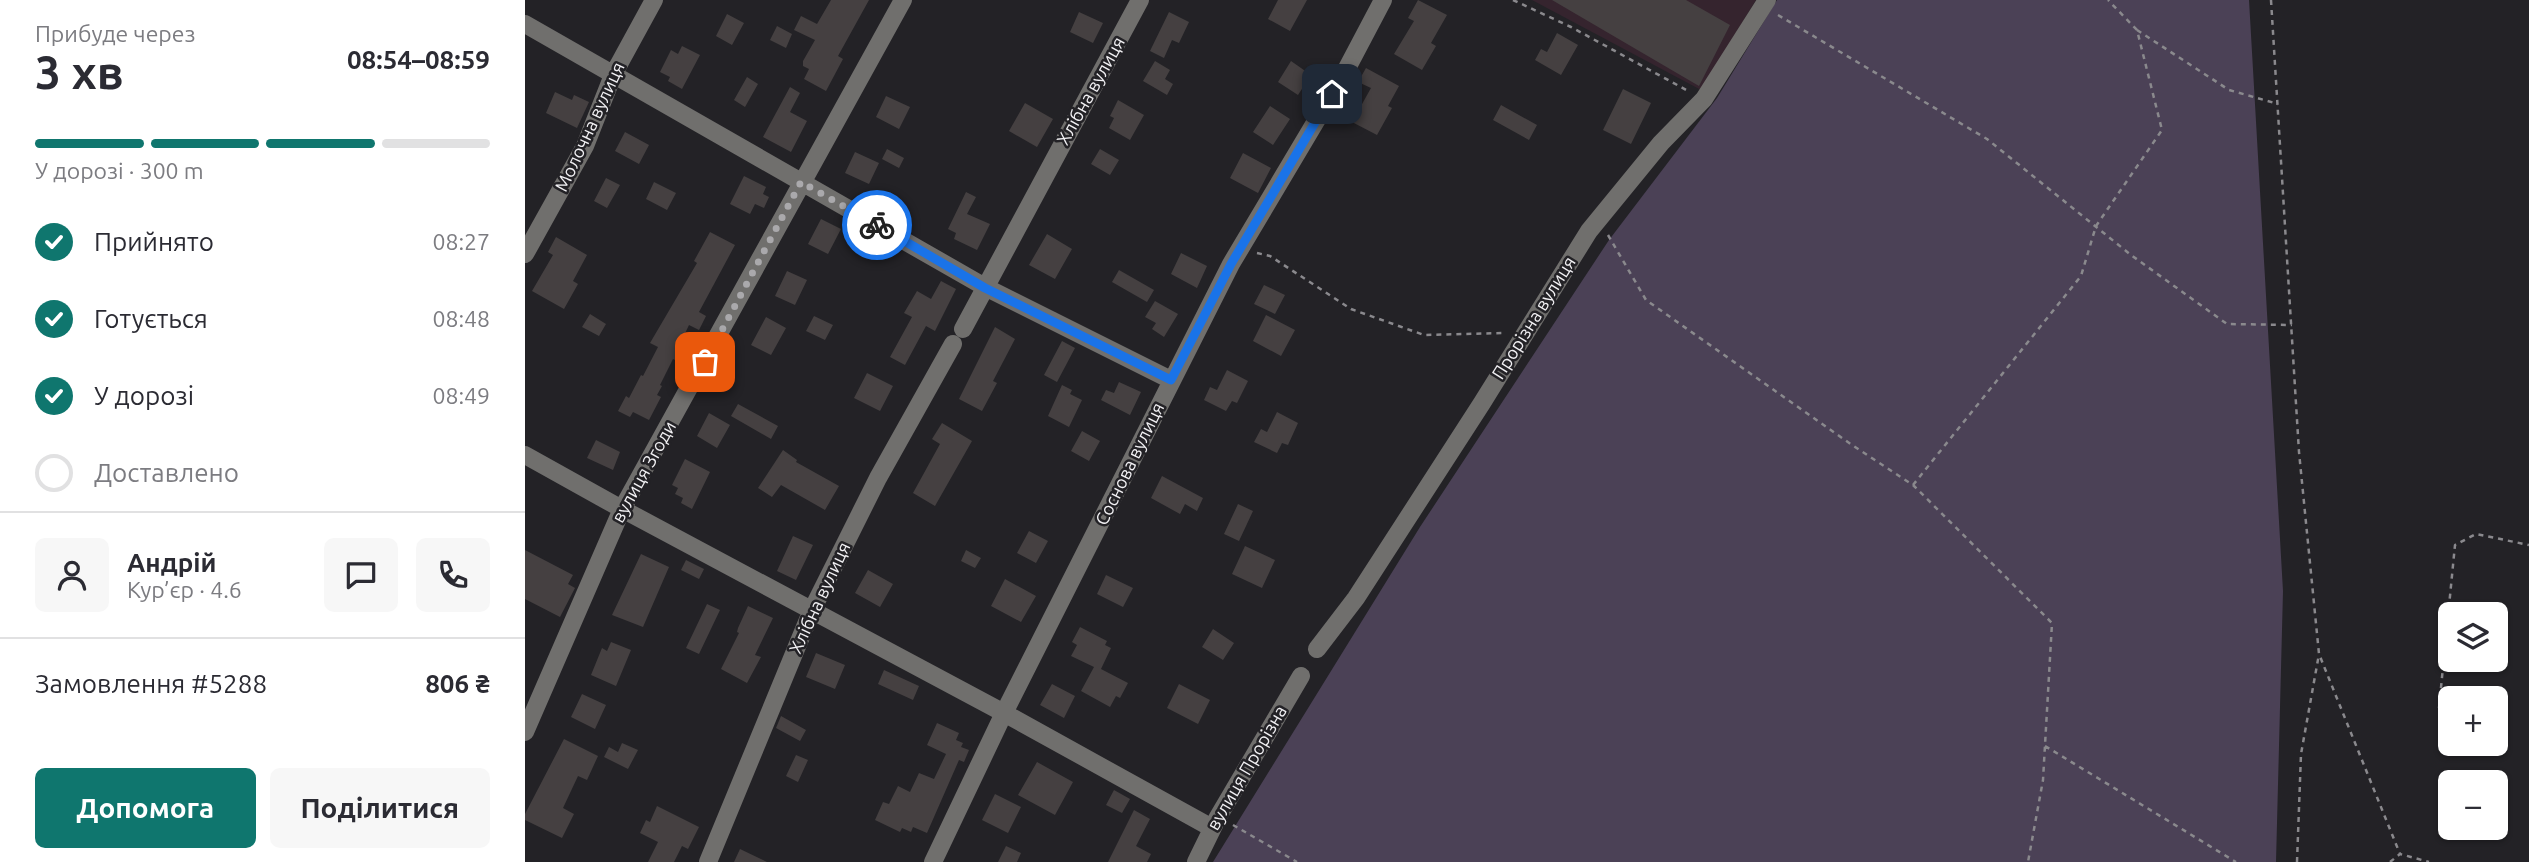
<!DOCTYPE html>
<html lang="uk">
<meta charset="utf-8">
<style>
body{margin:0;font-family:Ubuntu,sans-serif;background:#f7f7f7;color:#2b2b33;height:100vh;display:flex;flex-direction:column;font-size:26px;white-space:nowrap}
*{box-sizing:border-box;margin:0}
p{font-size:23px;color:#7c7c81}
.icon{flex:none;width:38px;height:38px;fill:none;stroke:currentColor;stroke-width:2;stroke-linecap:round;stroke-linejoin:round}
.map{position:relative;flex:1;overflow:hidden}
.sheet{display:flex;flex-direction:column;background:#fff;width:525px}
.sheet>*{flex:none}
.buttons{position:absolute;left:1913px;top:602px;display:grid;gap:14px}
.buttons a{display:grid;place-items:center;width:70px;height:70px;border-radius:10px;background:#fff;box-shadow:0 2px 5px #0004;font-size:35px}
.pin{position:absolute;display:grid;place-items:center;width:60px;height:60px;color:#fff;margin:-30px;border-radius:14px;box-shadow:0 4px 10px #0006}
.courier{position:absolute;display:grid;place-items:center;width:70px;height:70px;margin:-35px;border:5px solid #1a73e8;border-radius:50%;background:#fff;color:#222;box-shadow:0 2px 9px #0007}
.head em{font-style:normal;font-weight:700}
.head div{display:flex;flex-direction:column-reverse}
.head{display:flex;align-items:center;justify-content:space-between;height:119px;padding:0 35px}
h1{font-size:46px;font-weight:700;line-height:52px}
.bar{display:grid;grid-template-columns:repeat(4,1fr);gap:10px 7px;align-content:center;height:84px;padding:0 35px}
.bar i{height:9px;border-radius:5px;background:#e1e1e2}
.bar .active{background:#0f766e}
.bar p{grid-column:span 4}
.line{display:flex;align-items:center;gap:18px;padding:0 35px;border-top:2px solid #e1e1e2}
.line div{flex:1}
.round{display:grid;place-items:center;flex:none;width:74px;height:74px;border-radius:10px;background:#f7f7f7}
ol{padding:0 35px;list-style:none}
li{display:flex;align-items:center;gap:21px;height:77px}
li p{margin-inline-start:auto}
li .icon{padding:7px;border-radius:50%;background:#0f766e;color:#fff;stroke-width:4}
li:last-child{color:#7c7c81}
li i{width:38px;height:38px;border:4px solid #e1e1e2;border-radius:50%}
.cta{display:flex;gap:14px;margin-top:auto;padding:14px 35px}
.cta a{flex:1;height:80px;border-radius:10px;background:#0f766e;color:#fff;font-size:28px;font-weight:700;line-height:80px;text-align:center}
.cta a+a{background:#f7f7f7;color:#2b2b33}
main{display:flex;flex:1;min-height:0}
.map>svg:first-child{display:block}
</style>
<main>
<section class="sheet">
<div class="head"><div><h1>3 хв</h1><p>Прибуде через</p></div><em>08:54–08:59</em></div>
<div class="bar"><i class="active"></i><i class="active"></i><i class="active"></i><i></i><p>У дорозі · 300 m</p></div>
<ol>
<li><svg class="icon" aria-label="check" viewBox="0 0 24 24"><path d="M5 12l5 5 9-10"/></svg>Прийнято<p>08:27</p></li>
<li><svg class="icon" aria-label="check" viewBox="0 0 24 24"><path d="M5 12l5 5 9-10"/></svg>Готується<p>08:48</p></li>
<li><svg class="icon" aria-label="check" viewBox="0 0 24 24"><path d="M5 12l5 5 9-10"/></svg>У дорозі<p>08:49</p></li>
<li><i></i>Доставлено</li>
</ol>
<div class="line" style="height:126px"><a class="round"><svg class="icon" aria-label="person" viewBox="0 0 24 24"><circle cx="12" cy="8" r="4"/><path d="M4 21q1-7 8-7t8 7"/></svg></a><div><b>Андрій</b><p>Кур’єр · 4.6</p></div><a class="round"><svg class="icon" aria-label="chat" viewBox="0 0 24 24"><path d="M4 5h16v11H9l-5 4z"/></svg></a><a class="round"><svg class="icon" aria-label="phone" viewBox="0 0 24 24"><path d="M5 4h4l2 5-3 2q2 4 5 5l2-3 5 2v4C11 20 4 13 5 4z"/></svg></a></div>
<div class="line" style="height:91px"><div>Замовлення #5288</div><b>806 ₴</b></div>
<div class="cta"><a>Допомога</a><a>Поділитися</a></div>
</section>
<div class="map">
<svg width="2004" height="862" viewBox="0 0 2004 862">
<rect width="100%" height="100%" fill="#232226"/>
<!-- industrial -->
<path fill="#35242e" d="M 1007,0 L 1231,0 L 1176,90 Z"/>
<!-- green -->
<path fill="#4b4156" d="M 1252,0 L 1724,0 L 1758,591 L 1751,862 L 688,862 L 895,527 L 1084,240 L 1192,98 Z"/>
<!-- building -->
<path fill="#454041" d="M 306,0 L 344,0 L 313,56 L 318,59 L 301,91 L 279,79 L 284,69 L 278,66 L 278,61 L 290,40 L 269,30 L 276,16 L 292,24 Z
M 753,0 L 782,0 L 765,31 L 743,19 Z
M 893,0 L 922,15 L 906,43 L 911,46 L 897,70 L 869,54 L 889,21 L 883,18 Z
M 1027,0 L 1161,0 L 1205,25 L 1174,86 Z
M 554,12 L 578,23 L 568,43 L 545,32 Z
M 644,12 L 664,22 L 654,43 L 647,40 L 639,58 L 625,51 Z
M 202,14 L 219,23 L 207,45 L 191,36 Z
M 252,26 L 267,34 L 261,48 L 245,40 Z
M 1032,33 L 1053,45 L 1036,75 L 1010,60 L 1016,49 L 1022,52 Z
M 157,46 L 175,55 L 157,89 L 143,81 L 145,77 L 135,72 L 146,50 L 153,54 Z
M 630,61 L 645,70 L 640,79 L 648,84 L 642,95 L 618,81 Z
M 766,61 L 786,75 L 773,95 L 753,82 Z
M 841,68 L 874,86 L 863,106 L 867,108 L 852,135 L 827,122 L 846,88 L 833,82 Z
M 222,77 L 233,84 L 220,107 L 209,100 Z
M 265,87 L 275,93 L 265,112 L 282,121 L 266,152 L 238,137 Z
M 1098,89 L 1126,103 L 1106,144 L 1078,130 Z
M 30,92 L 47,100 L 49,95 L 64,102 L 52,128 L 21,113 Z
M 361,96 L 385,107 L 374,129 L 351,117 Z
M 593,100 L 619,115 L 605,140 L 584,128 L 589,118 L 585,116 Z
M 500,103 L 528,119 L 512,147 L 484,131 Z
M 976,105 L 1012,125 L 1004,140 L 968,120 Z
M 745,106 L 765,119 L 748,145 L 728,132 Z
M 100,132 L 124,145 L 114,164 L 90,151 Z
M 362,149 L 379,158 L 374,168 L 357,159 Z
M 575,149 L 594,160 L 585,175 L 566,164 Z
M 330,152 L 354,163 L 344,184 L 320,173 Z
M 718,153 L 746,168 L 733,193 L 705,178 Z
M 219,176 L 241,187 L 238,194 L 244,197 L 239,208 L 230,204 L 225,214 L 205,204 Z
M 81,178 L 95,185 L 82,208 L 69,201 Z
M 129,182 L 151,193 L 142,210 L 121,199 Z
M 441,192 L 451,197 L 442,214 L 465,224 L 452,250 L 429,239 L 431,233 L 423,229 Z
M 296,219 L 316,229 L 303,254 L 283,244 Z
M 185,232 L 210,245 L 174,312 L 181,316 L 174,330 L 164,325 L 154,346 L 161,349 L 154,362 L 148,359 L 135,385 L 137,386 L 132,395 L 136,397 L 124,420 L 108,412 L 105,417 L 93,411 L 101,396 L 104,398 L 116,375 L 118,376 L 133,347 L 125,343 L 172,263 L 169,261 Z
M 522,234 L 547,249 L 530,279 L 504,265 Z
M 31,237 L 62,255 L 48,281 L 53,284 L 39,309 L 7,291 L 28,255 L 23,252 Z
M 656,253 L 682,266 L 672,288 L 646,274 Z
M 594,270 L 629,290 L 622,302 L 587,282 Z
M 262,271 L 282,280 L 270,305 L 250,296 Z
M 416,281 L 431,289 L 410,331 L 401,326 L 380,365 L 365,357 L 387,317 L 379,313 L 392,291 L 406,299 Z
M 739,285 L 760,295 L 750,314 L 729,304 Z
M 630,301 L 653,314 L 639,337 L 627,329 L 631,323 L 620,317 Z
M 65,314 L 81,324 L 74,336 L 57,327 Z
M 741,315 L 770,330 L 756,356 L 728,341 Z
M 289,316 L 308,325 L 300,340 L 281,331 Z
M 241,317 L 261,328 L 246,355 L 226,345 Z
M 470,327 L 490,339 L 468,381 L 472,383 L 457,411 L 434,399 Z
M 537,341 L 550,348 L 532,382 L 519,375 Z
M 702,370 L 723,381 L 712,403 L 707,401 L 701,411 L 679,400 L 685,387 L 692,390 Z
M 342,373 L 368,386 L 355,411 L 329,398 Z
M 594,382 L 616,392 L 605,415 L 576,400 L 581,390 L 589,393 Z
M 537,385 L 547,390 L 545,394 L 557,400 L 544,427 L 523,416 Z
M 213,404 L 253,426 L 246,439 L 206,416 Z
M 752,412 L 773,423 L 763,445 L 757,443 L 752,453 L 729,442 L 736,429 L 742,432 Z
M 184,413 L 205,425 L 192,448 L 172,436 Z
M 417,423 L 447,441 L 410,506 L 388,493 L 415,444 L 407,439 Z
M 557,431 L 575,441 L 564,461 L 546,451 Z
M 71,440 L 95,452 L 88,470 L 62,458 Z
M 258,450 L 272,460 L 271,462 L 314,486 L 300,510 L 256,485 L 247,497 L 233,488 Z
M 160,459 L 185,472 L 167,509 L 156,503 L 158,498 L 150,494 L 153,488 L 147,485 Z
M 637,476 L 678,498 L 672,511 L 660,504 L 655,514 L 626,498 Z
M 713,504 L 728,511 L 714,541 L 699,534 Z
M 504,531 L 523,541 L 511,563 L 492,553 Z
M 268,536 L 288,545 L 271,580 L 252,571 Z
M 720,546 L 750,560 L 737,588 L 707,574 Z
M 0,550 L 48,575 L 43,584 L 50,588 L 35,617 L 0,599 Z
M 441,550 L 456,558 L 450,568 L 436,561 Z
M 116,554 L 144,567 L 118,627 L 87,615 Z
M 161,560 L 179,569 L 174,579 L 156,570 Z
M 343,570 L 368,584 L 355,607 L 330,593 Z
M 581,575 L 608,588 L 598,607 L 572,594 Z
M 480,579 L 511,596 L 496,622 L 466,606 Z
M 182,604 L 195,610 L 174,654 L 161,648 Z
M 223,606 L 248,618 L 230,655 L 236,657 L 222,683 L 196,669 L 214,633 L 212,632 L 213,628 Z
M 555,627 L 582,641 L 580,645 L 586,648 L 576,669 L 603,683 L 595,698 L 591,696 L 585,707 L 556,691 L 569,667 L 546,656 L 552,645 L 547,642 Z
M 688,629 L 709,643 L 698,660 L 677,647 Z
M 86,642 L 106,650 L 91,686 L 66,675 L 77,648 L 82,651 Z
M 291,653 L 320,665 L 310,689 L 281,677 Z
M 359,670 L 394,686 L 388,700 L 353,684 Z
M 527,684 L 550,696 L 539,718 L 515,705 Z
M 654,684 L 685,700 L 673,724 L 642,708 Z
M 57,694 L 81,705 L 70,729 L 46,717 Z
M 256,716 L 281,730 L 275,741 L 251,728 Z
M 412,723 L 434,733 L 431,740 L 438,743 L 436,747 L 444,750 L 439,762 L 434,760 L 402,833 L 388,827 L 386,832 L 377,828 L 375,832 L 350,820 L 358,802 L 364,804 L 373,786 L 385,792 L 394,773 L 409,779 L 421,754 L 402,745 Z
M 39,739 L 73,756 L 62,780 L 53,776 L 38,808 L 49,814 L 37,838 L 0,820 L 0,814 Z
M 97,743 L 113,750 L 103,769 L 79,757 L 84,747 L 93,752 Z
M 271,755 L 283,760 L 273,782 L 261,776 Z
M 512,762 L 548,782 L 530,815 L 493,795 Z
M 589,790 L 605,799 L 597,813 L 581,805 Z
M 470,794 L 496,807 L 483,833 L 457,820 Z
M 132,806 L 174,827 L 163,849 L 157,846 L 149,862 L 123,862 L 133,842 L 115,833 L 121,820 L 125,822 Z
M 609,810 L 625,819 L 611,846 L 626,854 L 622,862 L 583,862 Z
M 481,846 L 496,853 L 492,862 L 473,862 Z
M 215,849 L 242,862 L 209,862 Z"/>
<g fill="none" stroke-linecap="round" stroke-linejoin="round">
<!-- path -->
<path stroke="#8a898d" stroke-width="2.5" stroke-dasharray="5 5" stroke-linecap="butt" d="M 988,0 L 1046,27 L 1165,92
M 1746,0 L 1774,452 L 1794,654 L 1875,854
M 1253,15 L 1462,139 L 1606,255 L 1702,324 L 1767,325
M 1612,30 L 1704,90 L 1753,104
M 1083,235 L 1121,300 L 1327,445 L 1388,485 L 1527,623 L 1518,780 L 1503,862
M 732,253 L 745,256 L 826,309 L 899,335 L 981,333
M 1388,485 L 1556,276 L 1571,226 L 1637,130 L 1612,30 L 1583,0
M 1914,708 L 1930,545 L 1951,534 L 2004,545
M 1520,746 L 1711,862
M 708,825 L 772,862
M 1772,862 L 1776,754 L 1794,654
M 1865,862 L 1875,854 L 1904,862"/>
<!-- minor -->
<path stroke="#706f6d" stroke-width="18" d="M 0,24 L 460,287 L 646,380
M 0,254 L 60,146 L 88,75 L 129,0
M 438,329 L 615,0
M 0,455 L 97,509 L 479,713 L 687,828
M 792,649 L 831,598 L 957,403 L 1064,231 L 1136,143 L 1179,99 L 1242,0
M 0,732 L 97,509 L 378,0
M 183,862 L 287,610 L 353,478 L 428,344
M 408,862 L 479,713 L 706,264 L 819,74 L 858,0
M 671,862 L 693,817 L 776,676"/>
</g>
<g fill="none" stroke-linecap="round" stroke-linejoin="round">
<!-- done -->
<path stroke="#aaa9ac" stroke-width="7" stroke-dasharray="0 12.6" d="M 180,362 L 276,182 L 352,225"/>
<!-- route -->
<path stroke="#1a73e8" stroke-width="9" d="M 352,225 L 460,288 L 646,380 L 706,264 L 807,94"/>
</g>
<g text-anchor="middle" stroke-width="5" stroke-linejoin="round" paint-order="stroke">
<!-- street labels -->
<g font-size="18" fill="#f2f1f4" stroke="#232226">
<text transform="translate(566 91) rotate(-61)" y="6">Хлібна вулиця</text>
<text transform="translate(65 127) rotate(-65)" y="6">Молочна вулиця</text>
<text transform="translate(1009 318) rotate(-58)" y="6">Прорізна вулиця</text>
<text transform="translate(605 464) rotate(-64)" y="6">Соснова вулиця</text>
<text transform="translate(119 472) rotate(-61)" y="6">вулиця Згоди</text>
<text transform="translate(295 598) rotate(-65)" y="6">Хлібна вулиця</text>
<text transform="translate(722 768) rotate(-60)" y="6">вулиця Прорізна</text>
</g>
</g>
</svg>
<div class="buttons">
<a><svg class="icon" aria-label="layers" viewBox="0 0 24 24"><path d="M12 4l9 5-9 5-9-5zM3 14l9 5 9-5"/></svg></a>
<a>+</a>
<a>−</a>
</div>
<div class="pin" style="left:180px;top:362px;background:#ea580c"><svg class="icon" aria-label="bag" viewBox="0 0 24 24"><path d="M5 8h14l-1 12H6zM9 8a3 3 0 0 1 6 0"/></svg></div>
<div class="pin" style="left:807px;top:94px;background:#1f2937"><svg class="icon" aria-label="home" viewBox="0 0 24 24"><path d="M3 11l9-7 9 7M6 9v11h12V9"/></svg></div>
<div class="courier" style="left:352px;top:225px"><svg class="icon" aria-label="bike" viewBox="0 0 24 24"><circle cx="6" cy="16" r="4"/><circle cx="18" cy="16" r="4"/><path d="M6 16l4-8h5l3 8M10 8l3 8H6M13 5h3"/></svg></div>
</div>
</main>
